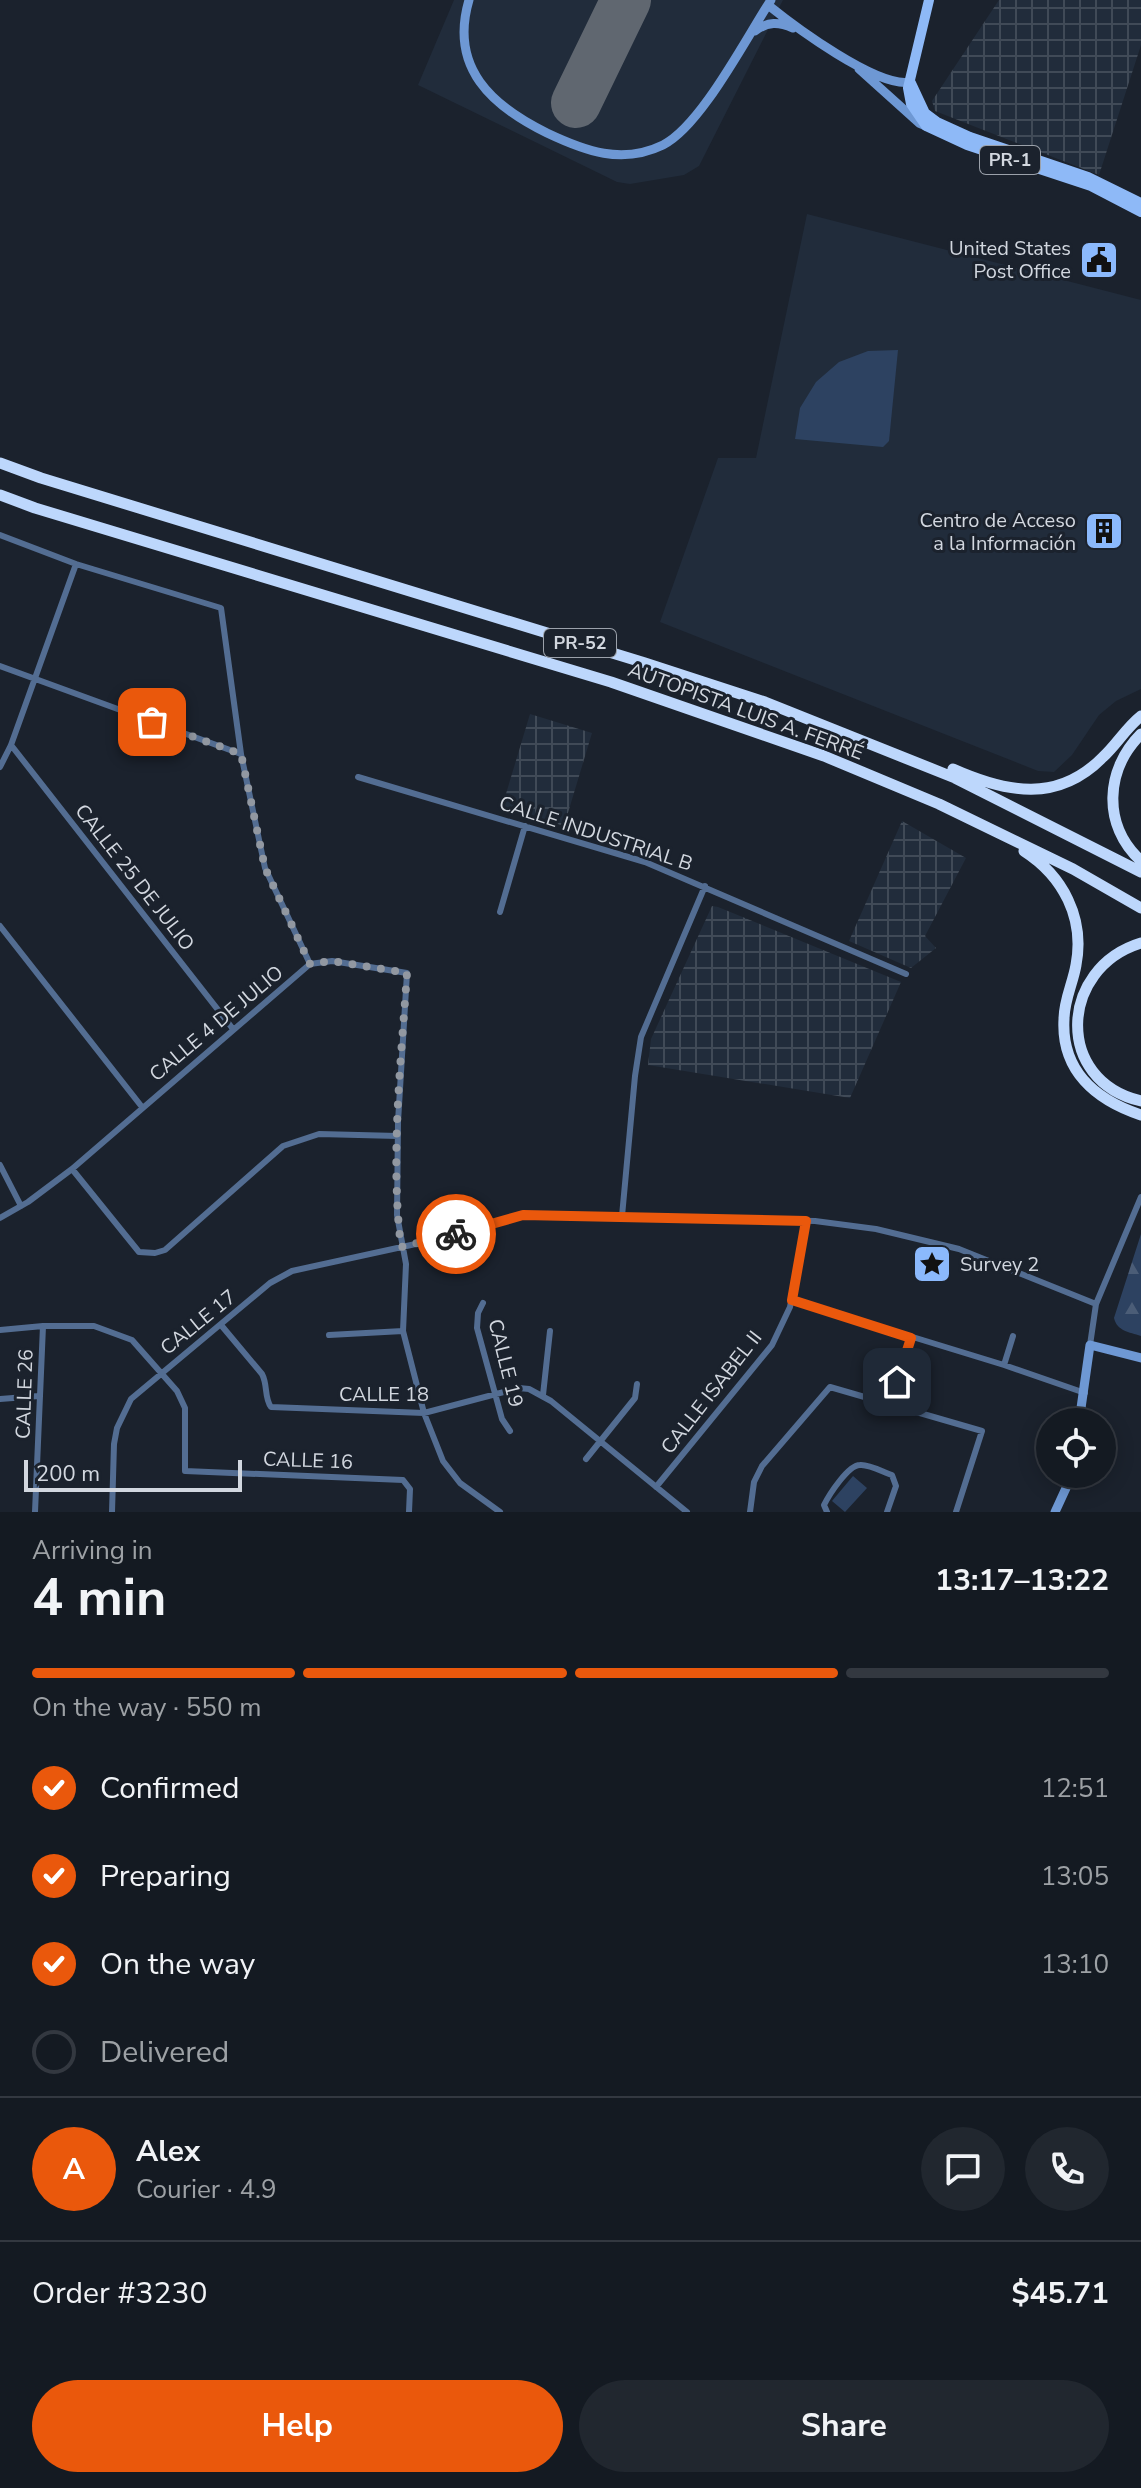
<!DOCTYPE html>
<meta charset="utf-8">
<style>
body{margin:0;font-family:"Nunito Sans",sans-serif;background:#21272f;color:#f1f3f6;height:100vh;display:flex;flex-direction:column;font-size:30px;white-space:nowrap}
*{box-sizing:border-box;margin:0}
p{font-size:26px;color:#9da1a5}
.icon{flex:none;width:44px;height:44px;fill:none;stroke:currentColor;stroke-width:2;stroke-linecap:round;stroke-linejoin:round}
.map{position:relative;height:1512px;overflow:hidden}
.sheet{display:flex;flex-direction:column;background:#141a22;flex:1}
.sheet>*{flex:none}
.buttons{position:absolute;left:1036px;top:1408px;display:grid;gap:16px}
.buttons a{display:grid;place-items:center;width:80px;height:80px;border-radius:50%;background:#141a22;box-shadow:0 4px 20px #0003,0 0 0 2px #333840;font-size:40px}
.scale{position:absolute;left:24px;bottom:20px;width:218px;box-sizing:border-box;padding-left:8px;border:4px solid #d2d7df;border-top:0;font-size:22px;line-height:28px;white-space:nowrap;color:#d2d7df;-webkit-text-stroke:6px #1b222d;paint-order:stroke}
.pin{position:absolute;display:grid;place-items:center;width:68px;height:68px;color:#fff;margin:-34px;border-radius:16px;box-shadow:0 4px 12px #0006}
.courier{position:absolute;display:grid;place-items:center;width:80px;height:80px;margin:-40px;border:6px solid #ea580c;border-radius:50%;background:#fff;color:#222;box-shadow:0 2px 10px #0007}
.headline em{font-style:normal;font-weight:700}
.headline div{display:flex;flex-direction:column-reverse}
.headline{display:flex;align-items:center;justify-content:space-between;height:136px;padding:0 32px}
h1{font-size:52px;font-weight:700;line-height:60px}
.bar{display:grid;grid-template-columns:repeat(4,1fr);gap:12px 8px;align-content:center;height:96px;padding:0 32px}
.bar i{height:10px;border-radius:6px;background:#333840}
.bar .on{background:#ea580c}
.bar p{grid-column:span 4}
.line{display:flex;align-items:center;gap:20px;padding:0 32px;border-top:2px solid #333840}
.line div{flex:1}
.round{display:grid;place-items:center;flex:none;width:84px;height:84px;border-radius:42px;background:#21272f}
ol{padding:0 32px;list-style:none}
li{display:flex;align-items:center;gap:24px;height:88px}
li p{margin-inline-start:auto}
li .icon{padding:8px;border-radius:50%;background:#ea580c;color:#fff;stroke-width:4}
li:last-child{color:#9da1a5}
li i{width:44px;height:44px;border:4px solid #333840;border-radius:50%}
.button{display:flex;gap:16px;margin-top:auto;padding:16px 32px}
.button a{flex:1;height:92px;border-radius:48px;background:#ea580c;color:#fff;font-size:32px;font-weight:700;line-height:92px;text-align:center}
.button a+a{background:#21272f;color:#f1f3f6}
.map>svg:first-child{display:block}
</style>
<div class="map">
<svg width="1141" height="1512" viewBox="0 0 1141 1512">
<defs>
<pattern id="industrial-grid" width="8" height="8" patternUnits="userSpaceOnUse" patternTransform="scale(2)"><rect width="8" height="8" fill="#212c3b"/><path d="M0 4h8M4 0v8" fill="none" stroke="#404a57"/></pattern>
<pattern id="forest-firs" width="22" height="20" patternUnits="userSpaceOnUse" patternTransform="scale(2)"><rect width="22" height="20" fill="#2d4261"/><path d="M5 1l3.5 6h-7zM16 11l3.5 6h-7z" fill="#4b5d77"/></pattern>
</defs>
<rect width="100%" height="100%" fill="#1b222d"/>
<!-- built -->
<path fill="#212c3b" d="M 454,0 L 783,0 L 699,166 L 684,175 L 630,184 L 617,182 L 418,85 Z
M 807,214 L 1141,300 L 1141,689 L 1116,701 L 1099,715 L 1072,755 L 1054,772 L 1038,771 L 660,622 L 718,458 L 756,458 Z"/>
<!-- industrial -->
<path fill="url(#industrial-grid)" d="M 999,0 L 1141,0 L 1141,45 L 1099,175 L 935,111 L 932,101 Z
M 530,714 L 592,733 L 564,826 L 502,807 Z
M 902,821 L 966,858 L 925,936 L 936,948 L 911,968 L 849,941 Z
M 712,906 L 718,907 L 901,982 L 850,1098 L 648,1065 L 651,1039 Z"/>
<!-- grass -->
<path fill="#2d4261" d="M 898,350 L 889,441 L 883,447 L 795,439 L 800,408 L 816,382 L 839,362 L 868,351 Z
M 853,1476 L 867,1488 L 845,1512 L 832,1501 Z"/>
<!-- forest -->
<path fill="url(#forest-firs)" d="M 1141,1234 L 1141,1336 C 1129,1332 1117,1331 1114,1318 Z"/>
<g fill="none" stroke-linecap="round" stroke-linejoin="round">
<!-- runway -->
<path stroke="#606770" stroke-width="50" d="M 576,103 L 626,0"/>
<!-- street -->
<path stroke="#536d92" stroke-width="6" d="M 0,535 L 76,564 L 221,608 L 241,754 L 265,868 L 310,964
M 0,666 L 241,754
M 11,745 L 233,1029
M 0,767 L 11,745 L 76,564
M 358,777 L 645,862 L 906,974
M 500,912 L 525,826
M 0,926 L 142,1107
M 0,1165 L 21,1206
M 72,1169 L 139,1252 L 155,1253 L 165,1250 L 283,1146 L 319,1134 L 398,1136
M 622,1216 L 635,1076 L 641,1037 L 705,886
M 0,1218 L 28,1202 L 72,1169 L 310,964 L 332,961 L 407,973 L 398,1122 L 397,1215 L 406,1264 L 403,1331 L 424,1413 L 443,1461 L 460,1483 L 500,1512
M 792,1300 L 1004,1365 L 1085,1393
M 483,1303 L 478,1313 L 477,1328 L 502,1419 L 510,1431
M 221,1325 L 262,1374 C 268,1385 264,1398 271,1407 L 424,1413 L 519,1388 L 529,1389 L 551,1401 L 687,1512
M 0,1330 L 43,1326 L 94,1326 L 132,1340 L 177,1391 L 185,1408 L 185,1471 L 403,1480 L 410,1489 L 409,1512
M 329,1335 L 403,1331
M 1090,1345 L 1096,1304 L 1141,1197
M 1004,1365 L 1013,1336
M 543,1395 L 550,1331
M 0,1399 L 39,1396
M 890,1403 L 911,1338
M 586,1459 L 635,1398 L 637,1384
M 656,1487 L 772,1345 L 790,1307 L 806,1221
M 35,1512 L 43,1326
M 112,1512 L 114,1444 L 117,1428 L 131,1399 L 270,1283 L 292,1271 L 434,1240 L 523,1215 L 622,1216 L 815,1221 L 876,1229 L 959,1249 L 1096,1304
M 750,1512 L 754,1482 L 762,1466 L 830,1387 L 982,1431 L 956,1512
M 827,1512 L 824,1505 C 829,1495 848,1465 860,1465 C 869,1464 883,1472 892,1475 L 896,1486 L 887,1512"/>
<!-- secondary -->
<path stroke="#6e98d4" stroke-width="9" d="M 469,0 C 449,68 492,106 547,133 C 585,151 622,165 663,145 C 701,126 746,38 771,0
M 768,5 C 794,26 877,88 910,82
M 755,31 C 768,21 779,22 793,28
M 859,69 L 919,123 L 926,126
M 1079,1422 L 1090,1345 L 1141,1358
M 1055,1512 L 1066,1488 L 1069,1474"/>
<!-- primary -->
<path stroke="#8eb9f7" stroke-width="10" d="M 929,0 L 908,88 L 911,104 L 926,126 L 967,145 L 1091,186 L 1141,212
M 911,83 L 925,113 L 937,122 L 970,137 L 1088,177 L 1141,203"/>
<!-- highway -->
<path stroke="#bdd7fc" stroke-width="11" d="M 0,463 L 41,478 L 645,663 L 765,702 L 955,778 L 1141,872
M 0,495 L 35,508 L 611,682 L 824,756 L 939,804 L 1073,869 L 1141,908
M 1141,734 C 1105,770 1102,825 1141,861
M 953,769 C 1007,793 1058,803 1103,757 C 1117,744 1126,728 1141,716
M 1024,851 C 1063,876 1085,918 1076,965 C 1073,983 1064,1000 1064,1019 C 1061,1071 1096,1100 1141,1115
M 1141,943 C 1059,968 1054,1081 1141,1101"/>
</g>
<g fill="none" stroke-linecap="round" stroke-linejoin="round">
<!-- done -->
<path stroke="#9298a1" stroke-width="8" stroke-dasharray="0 14.4" d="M 152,722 L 241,754 L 265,868 L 310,964 L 332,961 L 407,973 C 401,1063 390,1157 401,1247 L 456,1234"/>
<!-- route -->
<path stroke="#ea580c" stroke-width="10" d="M 456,1234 L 523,1215 L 806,1221 L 792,1300 L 911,1338 L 897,1382"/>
</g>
<!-- icons -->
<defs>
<g id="civic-square" transform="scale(2)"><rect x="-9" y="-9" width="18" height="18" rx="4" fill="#8bb9fc" stroke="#1b222d"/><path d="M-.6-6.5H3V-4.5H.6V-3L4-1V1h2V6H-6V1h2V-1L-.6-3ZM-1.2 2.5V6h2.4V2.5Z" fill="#111"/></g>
<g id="building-square" transform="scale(2)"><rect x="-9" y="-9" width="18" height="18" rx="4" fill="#8bb9fc" stroke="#1b222d"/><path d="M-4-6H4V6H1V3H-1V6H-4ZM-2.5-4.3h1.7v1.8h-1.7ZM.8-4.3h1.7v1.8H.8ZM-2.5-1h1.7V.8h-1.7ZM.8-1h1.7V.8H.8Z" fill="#111"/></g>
<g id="sight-square" transform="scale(2)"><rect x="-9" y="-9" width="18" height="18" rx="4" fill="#8bb9fc" stroke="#1b222d"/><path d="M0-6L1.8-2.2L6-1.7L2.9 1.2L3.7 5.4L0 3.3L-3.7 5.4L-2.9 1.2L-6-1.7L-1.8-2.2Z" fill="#111"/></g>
</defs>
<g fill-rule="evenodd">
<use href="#civic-square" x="1099" y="260"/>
<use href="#building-square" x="1104" y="531"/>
<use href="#sight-square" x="932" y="1264"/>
</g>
<g text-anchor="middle" stroke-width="6" stroke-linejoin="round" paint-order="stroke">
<!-- shield labels -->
<g fill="#1b222d" stroke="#9ba1aa" stroke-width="2">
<rect x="980" y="146" width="60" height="28" rx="6"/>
<rect x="544" y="629" width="72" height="28" rx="6"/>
</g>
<g font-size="18" font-weight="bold" fill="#d2d7df">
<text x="1010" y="166">PR-1</text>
<text x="580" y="649">PR-52</text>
</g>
<!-- poi labels -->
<g font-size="20" fill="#d2d7df" stroke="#1b222d" text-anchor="end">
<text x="1071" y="255">United States<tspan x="1071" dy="23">Post Office</tspan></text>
<text x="1076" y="527">Centro de Acceso<tspan x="1076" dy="23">a la Información</tspan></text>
<text x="960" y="1271" text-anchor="start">Survey 2</text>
</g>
<!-- street labels -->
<g font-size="20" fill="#d2d7df" stroke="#1b222d">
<text transform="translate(746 711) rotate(20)" y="7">AUTOPISTA LUIS A. FERRÉ</text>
<text transform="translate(596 833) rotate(18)" y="7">CALLE INDUSTRIAL B</text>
<text transform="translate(135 877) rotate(52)" y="7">CALLE 25 DE JULIO</text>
<text transform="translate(216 1023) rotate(-40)" y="7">CALLE 4 DE JULIO</text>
<text transform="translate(198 1322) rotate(-39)" y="7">CALLE 17</text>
<text transform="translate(506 1363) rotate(76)" y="7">CALLE 19</text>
<text transform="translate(711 1392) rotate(-52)" y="7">CALLE ISABEL II</text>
<text transform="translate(24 1394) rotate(-88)" y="7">CALLE 26</text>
<text x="384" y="1401">CALLE 18</text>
<text transform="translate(308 1460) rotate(2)" y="7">CALLE 16</text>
</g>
</g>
</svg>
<div class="buttons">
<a><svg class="icon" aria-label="locate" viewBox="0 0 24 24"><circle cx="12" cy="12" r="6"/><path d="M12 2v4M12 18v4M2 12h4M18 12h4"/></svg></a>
</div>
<div class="scale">200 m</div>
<div class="pin" style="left:152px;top:722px;background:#ea580c"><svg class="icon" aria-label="bag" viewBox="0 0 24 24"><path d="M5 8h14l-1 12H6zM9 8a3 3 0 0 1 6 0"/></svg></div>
<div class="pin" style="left:897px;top:1382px;background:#1f2937"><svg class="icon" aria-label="home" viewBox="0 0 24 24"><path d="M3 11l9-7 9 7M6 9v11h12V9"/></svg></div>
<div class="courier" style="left:456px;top:1234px"><svg class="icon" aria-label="bike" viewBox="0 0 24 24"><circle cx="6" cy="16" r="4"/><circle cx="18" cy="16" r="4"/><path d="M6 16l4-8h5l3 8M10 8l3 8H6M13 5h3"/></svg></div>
</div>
<section class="sheet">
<div class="headline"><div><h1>4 min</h1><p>Arriving in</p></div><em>13:17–13:22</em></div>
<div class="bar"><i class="on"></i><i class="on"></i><i class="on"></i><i></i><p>On the way · 550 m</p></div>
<ol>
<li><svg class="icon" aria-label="check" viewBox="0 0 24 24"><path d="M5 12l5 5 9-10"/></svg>Confirmed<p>12:51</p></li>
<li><svg class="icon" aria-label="check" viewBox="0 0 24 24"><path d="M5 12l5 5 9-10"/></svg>Preparing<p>13:05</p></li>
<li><svg class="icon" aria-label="check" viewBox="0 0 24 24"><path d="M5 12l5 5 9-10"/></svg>On the way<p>13:10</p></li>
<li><i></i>Delivered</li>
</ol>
<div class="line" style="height:144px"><b class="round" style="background:#ea580c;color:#fff">A</b><div><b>Alex</b><p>Courier · 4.9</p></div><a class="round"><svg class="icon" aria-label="chat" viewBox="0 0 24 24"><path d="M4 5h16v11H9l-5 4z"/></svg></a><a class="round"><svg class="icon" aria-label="phone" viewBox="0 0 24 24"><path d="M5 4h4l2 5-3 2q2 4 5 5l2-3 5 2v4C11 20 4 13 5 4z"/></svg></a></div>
<div class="line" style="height:104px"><div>Order #3230</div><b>$45.71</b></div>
<div class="button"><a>Help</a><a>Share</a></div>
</section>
